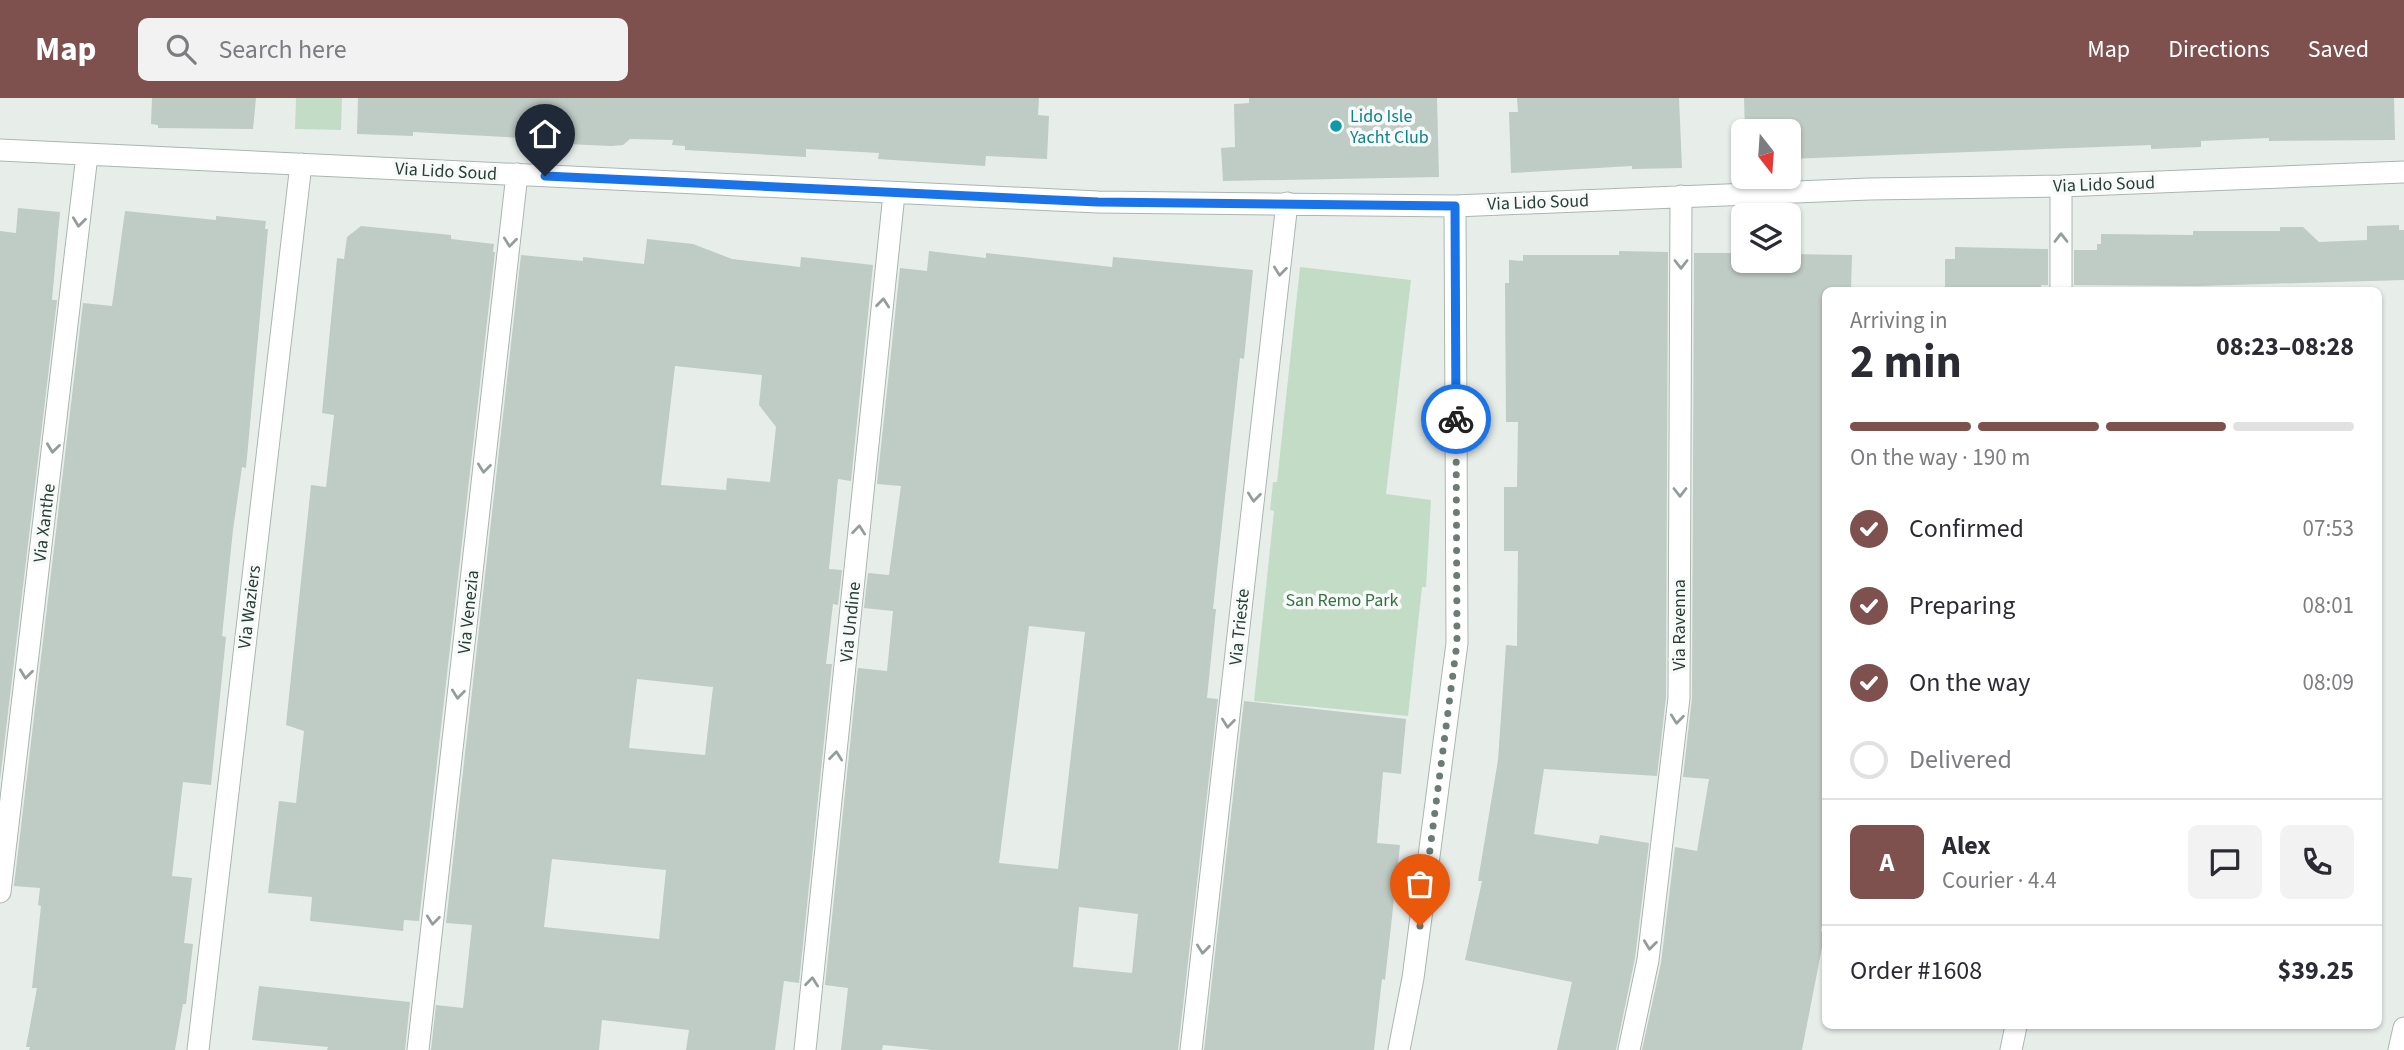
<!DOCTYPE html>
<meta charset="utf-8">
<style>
body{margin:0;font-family:"Source Sans 3",sans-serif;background:#f2f2f3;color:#2b2b33;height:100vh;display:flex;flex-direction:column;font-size:26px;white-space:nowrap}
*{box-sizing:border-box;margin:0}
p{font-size:23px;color:#7c7c81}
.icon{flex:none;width:38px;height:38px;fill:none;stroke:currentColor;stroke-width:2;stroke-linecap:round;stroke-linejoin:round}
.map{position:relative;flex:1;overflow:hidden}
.side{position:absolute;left:1822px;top:189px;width:560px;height:742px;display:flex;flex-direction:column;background:#fff;border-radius:10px;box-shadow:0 2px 5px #0004}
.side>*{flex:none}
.needle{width:46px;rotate:163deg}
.fabs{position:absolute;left:1731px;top:21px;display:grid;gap:14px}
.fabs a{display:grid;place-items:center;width:70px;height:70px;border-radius:10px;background:#fff;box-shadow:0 2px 5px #0004;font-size:35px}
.pin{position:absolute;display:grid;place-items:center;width:60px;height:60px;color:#fff;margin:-72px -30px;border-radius:50% 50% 50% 0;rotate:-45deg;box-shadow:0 0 7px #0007}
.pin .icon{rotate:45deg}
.courier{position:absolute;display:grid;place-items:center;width:70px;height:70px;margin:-35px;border:5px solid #1a73e8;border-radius:50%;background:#fff;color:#222;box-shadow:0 2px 9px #0007}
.headline em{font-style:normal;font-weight:700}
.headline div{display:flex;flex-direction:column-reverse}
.headline{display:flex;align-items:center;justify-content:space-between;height:119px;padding:0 28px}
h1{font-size:46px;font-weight:700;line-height:52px}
.bar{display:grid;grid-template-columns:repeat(4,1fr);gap:10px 7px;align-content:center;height:84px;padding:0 28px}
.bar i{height:9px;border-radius:5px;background:#e1e1e2}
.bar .active{background:#7e504e}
.bar p{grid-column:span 4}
.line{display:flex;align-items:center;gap:18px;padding:0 28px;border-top:2px solid #e1e1e2}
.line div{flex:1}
.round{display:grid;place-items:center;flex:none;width:74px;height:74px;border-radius:10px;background:#f2f2f3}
ol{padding:0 28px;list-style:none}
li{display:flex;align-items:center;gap:21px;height:77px}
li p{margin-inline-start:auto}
li .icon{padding:7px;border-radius:50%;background:#7e504e;color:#fff;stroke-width:4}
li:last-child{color:#7c7c81}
li i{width:38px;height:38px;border:4px solid #e1e1e2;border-radius:50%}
header{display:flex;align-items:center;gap:42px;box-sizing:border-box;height:98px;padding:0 35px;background:#7e504e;color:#fff}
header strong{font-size:33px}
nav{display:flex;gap:38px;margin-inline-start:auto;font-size:24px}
.search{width:490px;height:63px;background:#f2f2f3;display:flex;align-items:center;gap:18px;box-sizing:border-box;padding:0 24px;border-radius:10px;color:#7c7c81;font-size:26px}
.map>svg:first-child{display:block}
</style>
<header>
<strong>Map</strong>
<div class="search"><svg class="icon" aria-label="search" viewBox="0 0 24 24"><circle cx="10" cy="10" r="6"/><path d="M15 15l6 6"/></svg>Search here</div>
<nav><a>Map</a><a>Directions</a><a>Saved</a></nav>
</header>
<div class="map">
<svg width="2404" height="952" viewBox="0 0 2404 952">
<rect width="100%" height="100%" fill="#e7eeea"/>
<!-- green -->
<path fill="#c2dcc6" d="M 296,0 L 342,0 L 341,32 L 295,31 Z
M 1300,169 L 1411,182 L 1386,396 L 1431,402 L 1426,489 L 1422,489 L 1408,618 L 1254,603 L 1274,413 L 1270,412 L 1273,384 L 1277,384 Z"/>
<!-- building -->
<path fill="#bfcbc5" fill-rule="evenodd" d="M 152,0 L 256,0 L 253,31 L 158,30 L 158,27 L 151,26 Z
M 358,0 L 1039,0 L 1038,17 L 1049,18 L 1047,61 L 986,58 L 985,68 L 878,61 L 879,55 L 806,51 L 806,59 L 685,52 L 685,48 L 672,47 L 673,42 L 630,41 L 623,47 L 611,48 L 524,44 L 524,40 L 413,34 L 413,38 L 357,36 Z
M 1249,0 L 1437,0 L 1439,79 L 1223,83 L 1221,50 L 1235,49 L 1234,6 L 1249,5 Z
M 1517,0 L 1679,0 L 1682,70 L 1632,71 L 1632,68 L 1511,75 L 1509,14 L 1518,14 Z
M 1744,0 L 2394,0 L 2395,42 L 2269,43 L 2269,40 L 2201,43 L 2201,49 L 2151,51 L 2151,47 L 1788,61 L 1788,33 L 1745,33 Z
M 18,110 L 60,114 L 52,202 L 57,202 L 0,682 L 0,133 L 16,135 Z
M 125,113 L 216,122 L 216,118 L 266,123 L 265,131 L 268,131 L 246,370 L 242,369 L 233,432 L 222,538 L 226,539 L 211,687 L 183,684 L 172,778 L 192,780 L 184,845 L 193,846 L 186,906 L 183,906 L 175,952 L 29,952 L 30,949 L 26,949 L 37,890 L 32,890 L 41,808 L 38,807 L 40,790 L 14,788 L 83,205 L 112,208 Z
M 2399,127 L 2399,132 L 2404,132 L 2404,182 L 2197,188 L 2074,187 L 2074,152 L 2097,152 L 2097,146 L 2101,146 L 2101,136 L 2193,137 L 2193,133 L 2280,133 L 2280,129 L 2303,129 L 2319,144 L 2367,142 L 2367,128 Z
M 361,128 L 451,137 L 451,141 L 494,146 L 493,154 L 495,154 L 419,823 L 404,822 L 403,833 L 310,823 L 312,799 L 268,795 L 279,703 L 296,705 L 304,633 L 286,627 L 311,387 L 326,389 L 334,317 L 322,315 L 337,160 L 344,161 L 347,139 Z
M 647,141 L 693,146 L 732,161 L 800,169 L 801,159 L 873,167 L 851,383 L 838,381 L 829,471 L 842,472 L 838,507 L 833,506 L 826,566 L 832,566 L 799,885 L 784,883 L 775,952 L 686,952 L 689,932 L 602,922 L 599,952 L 431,952 L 436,907 L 463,910 L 472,827 L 446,825 L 521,157 L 583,163 L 583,159 L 644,166 ZM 675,268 L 762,277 L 759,307 L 776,329 L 770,384 L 727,380 L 726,392 L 661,387 ZM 637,581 L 713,589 L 705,657 L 629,650 ZM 552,761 L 666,772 L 659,841 L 544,829 Z
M 1955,149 L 2048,151 L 2048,187 L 2041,187 L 2041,192 L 1945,192 L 1945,161 L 1955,161 Z
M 929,153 L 986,160 L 986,155 L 1112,169 L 1113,159 L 1253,172 L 1244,261 L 1240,260 L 1213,511 L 1216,511 L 1207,600 L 1218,601 L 1178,952 L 933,952 L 883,947 L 882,952 L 841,952 L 848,890 L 825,887 L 858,570 L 887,573 L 893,513 L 864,510 L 868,475 L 889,477 L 901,388 L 877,386 L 900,170 L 927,173 ZM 1029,528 L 1085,534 L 1058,771 L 999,765 ZM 1079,809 L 1138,816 L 1132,875 L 1073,869 Z
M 1619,153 L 1668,154 L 1666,599 L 1657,678 L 1544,671 L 1534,736 L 1598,746 L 1600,737 L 1649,745 L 1635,860 L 1616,952 L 1557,952 L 1572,884 L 1465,862 L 1482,783 L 1478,783 L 1498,662 L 1506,547 L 1517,548 L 1518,453 L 1504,453 L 1504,389 L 1517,389 L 1518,324 L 1506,324 L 1505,185 L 1509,185 L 1509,162 L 1523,163 L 1523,157 L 1619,157 Z
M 1694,155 L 1743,155 L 1743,163 L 1788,163 L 1788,156 L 1852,157 L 1851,192 L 1825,192 L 1825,813 L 1821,833 L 1825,834 L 1802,952 L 1642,952 L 1661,865 L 1675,749 L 1697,753 L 1709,681 L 1683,679 L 1692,600 Z
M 1244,603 L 1406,621 L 1401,676 L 1383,674 L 1377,745 L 1400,747 L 1385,882 L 1382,881 L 1374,952 L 1204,952 Z
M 259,888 L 410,904 L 405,952 L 327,952 L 328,949 L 252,942 Z"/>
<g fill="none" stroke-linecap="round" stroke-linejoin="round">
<!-- minor casing -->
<g stroke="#aab6b0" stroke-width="23">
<path id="minor" d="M 0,52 L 1098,104 L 1455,108 L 1869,91 L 2061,88 L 2404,74
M 2061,192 L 2061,88
M 0,794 L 87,57
M 198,952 L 301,66
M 418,952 L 517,76
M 805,952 L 894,96
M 1191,952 L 1287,105
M 1399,952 L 1413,880 L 1457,545 L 1455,108
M 1629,952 L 1648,862 L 1679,600 L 1681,98
M 2011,952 L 2016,928
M 2399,952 L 2404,930"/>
</g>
<!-- minor -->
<use href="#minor" stroke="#fff" stroke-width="21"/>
</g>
<!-- one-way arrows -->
<defs><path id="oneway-chevron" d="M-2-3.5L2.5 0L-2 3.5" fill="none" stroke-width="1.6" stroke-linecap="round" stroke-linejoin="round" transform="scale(1.75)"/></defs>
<g stroke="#939e9a">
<use href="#oneway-chevron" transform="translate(79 124) rotate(97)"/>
<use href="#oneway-chevron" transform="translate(2061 140) rotate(-90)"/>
<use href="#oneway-chevron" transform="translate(510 144) rotate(96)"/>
<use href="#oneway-chevron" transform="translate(1681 166) rotate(90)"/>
<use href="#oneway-chevron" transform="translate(1280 173) rotate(96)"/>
<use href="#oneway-chevron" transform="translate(883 205) rotate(-84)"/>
<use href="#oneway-chevron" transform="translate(53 350) rotate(97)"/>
<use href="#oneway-chevron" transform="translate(484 370) rotate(96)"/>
<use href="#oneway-chevron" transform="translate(1680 394) rotate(90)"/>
<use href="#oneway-chevron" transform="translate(1254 399) rotate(96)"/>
<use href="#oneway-chevron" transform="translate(859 432) rotate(-84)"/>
<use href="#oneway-chevron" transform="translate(26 576) rotate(97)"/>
<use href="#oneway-chevron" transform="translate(458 596) rotate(96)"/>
<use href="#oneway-chevron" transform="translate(1677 621) rotate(96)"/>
<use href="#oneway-chevron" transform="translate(1228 625) rotate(96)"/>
<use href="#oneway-chevron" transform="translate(836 658) rotate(-84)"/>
<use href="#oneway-chevron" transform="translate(433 822) rotate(96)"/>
<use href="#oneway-chevron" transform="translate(1650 847) rotate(97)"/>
<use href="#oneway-chevron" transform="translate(1203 851) rotate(96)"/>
<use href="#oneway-chevron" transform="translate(812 884) rotate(-84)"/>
</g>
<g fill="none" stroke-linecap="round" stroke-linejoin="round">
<!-- done -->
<path stroke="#6a7c74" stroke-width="7" stroke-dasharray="0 12.6" d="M 1420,828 L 1457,545 L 1456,321"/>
<!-- route -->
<path stroke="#1a73e8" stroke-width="9" d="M 545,78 L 1098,104 L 1455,108 L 1456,321"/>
</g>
<!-- markers -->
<circle fill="#0f9aa8" stroke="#f7faf8" stroke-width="2.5" cx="1336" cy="28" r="7"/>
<g text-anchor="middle" stroke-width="7" stroke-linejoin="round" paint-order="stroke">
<!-- culture labels -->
<g font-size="18" fill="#0d838f" stroke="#f7faf8" text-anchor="start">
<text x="1350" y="24">Lido Isle<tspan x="1350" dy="21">Yacht Club</tspan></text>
</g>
<!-- street labels -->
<g font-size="18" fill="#273e35" stroke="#f7faf8">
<text transform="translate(446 73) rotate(3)" y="6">Via Lido Soud</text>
<text transform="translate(2104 86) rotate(-2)" y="6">Via Lido Soud</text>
<text transform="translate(1538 104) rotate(-2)" y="6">Via Lido Soud</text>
<text transform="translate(44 425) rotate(-83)" y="6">Via Xanthe</text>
<text transform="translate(249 509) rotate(-83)" y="6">Via Waziers</text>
<text transform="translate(468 514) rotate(-84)" y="6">Via Venezia</text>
<text transform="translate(850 524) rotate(-84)" y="6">Via Undine</text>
<text transform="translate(1679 527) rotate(-90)" y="6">Via Ravenna</text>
<text transform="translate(1239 529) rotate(-84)" y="6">Via Trieste</text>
</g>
<!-- park labels -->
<g font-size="18" fill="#357145" stroke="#f7faf8">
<text x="1342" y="508">San Remo Park</text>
</g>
</g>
</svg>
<div class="fabs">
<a><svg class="needle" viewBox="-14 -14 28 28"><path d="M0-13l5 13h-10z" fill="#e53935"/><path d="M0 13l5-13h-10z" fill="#7c7c81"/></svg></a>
<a><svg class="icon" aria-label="layers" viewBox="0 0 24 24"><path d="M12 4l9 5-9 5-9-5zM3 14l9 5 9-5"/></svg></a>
</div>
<div class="pin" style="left:1420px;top:828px;background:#ea580c"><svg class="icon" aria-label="bag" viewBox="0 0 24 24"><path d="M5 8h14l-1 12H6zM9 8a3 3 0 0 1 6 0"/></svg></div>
<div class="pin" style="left:545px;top:78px;background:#1f2937"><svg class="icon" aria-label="home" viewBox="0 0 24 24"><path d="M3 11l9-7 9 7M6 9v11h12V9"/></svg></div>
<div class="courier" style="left:1456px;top:321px"><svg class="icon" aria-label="bike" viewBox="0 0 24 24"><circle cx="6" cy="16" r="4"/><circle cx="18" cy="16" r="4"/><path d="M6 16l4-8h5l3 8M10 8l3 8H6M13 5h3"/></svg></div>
<section class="side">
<div class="headline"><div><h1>2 min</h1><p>Arriving in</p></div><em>08:23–08:28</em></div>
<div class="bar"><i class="active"></i><i class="active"></i><i class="active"></i><i></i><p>On the way · 190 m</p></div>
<ol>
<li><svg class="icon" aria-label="check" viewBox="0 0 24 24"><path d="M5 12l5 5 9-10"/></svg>Confirmed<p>07:53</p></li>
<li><svg class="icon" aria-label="check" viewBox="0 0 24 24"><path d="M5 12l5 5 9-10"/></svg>Preparing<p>08:01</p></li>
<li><svg class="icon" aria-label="check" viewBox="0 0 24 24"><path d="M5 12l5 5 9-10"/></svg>On the way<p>08:09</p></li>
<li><i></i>Delivered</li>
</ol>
<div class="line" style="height:126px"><b class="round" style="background:#7e504e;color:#fff">A</b><div><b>Alex</b><p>Courier · 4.4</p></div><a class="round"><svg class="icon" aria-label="chat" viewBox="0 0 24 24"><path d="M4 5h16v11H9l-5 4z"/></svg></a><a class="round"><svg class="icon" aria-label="phone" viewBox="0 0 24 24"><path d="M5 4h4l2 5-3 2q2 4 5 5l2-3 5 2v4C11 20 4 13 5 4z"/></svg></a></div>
<div class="line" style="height:91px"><div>Order #1608</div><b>$39.25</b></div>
</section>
</div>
